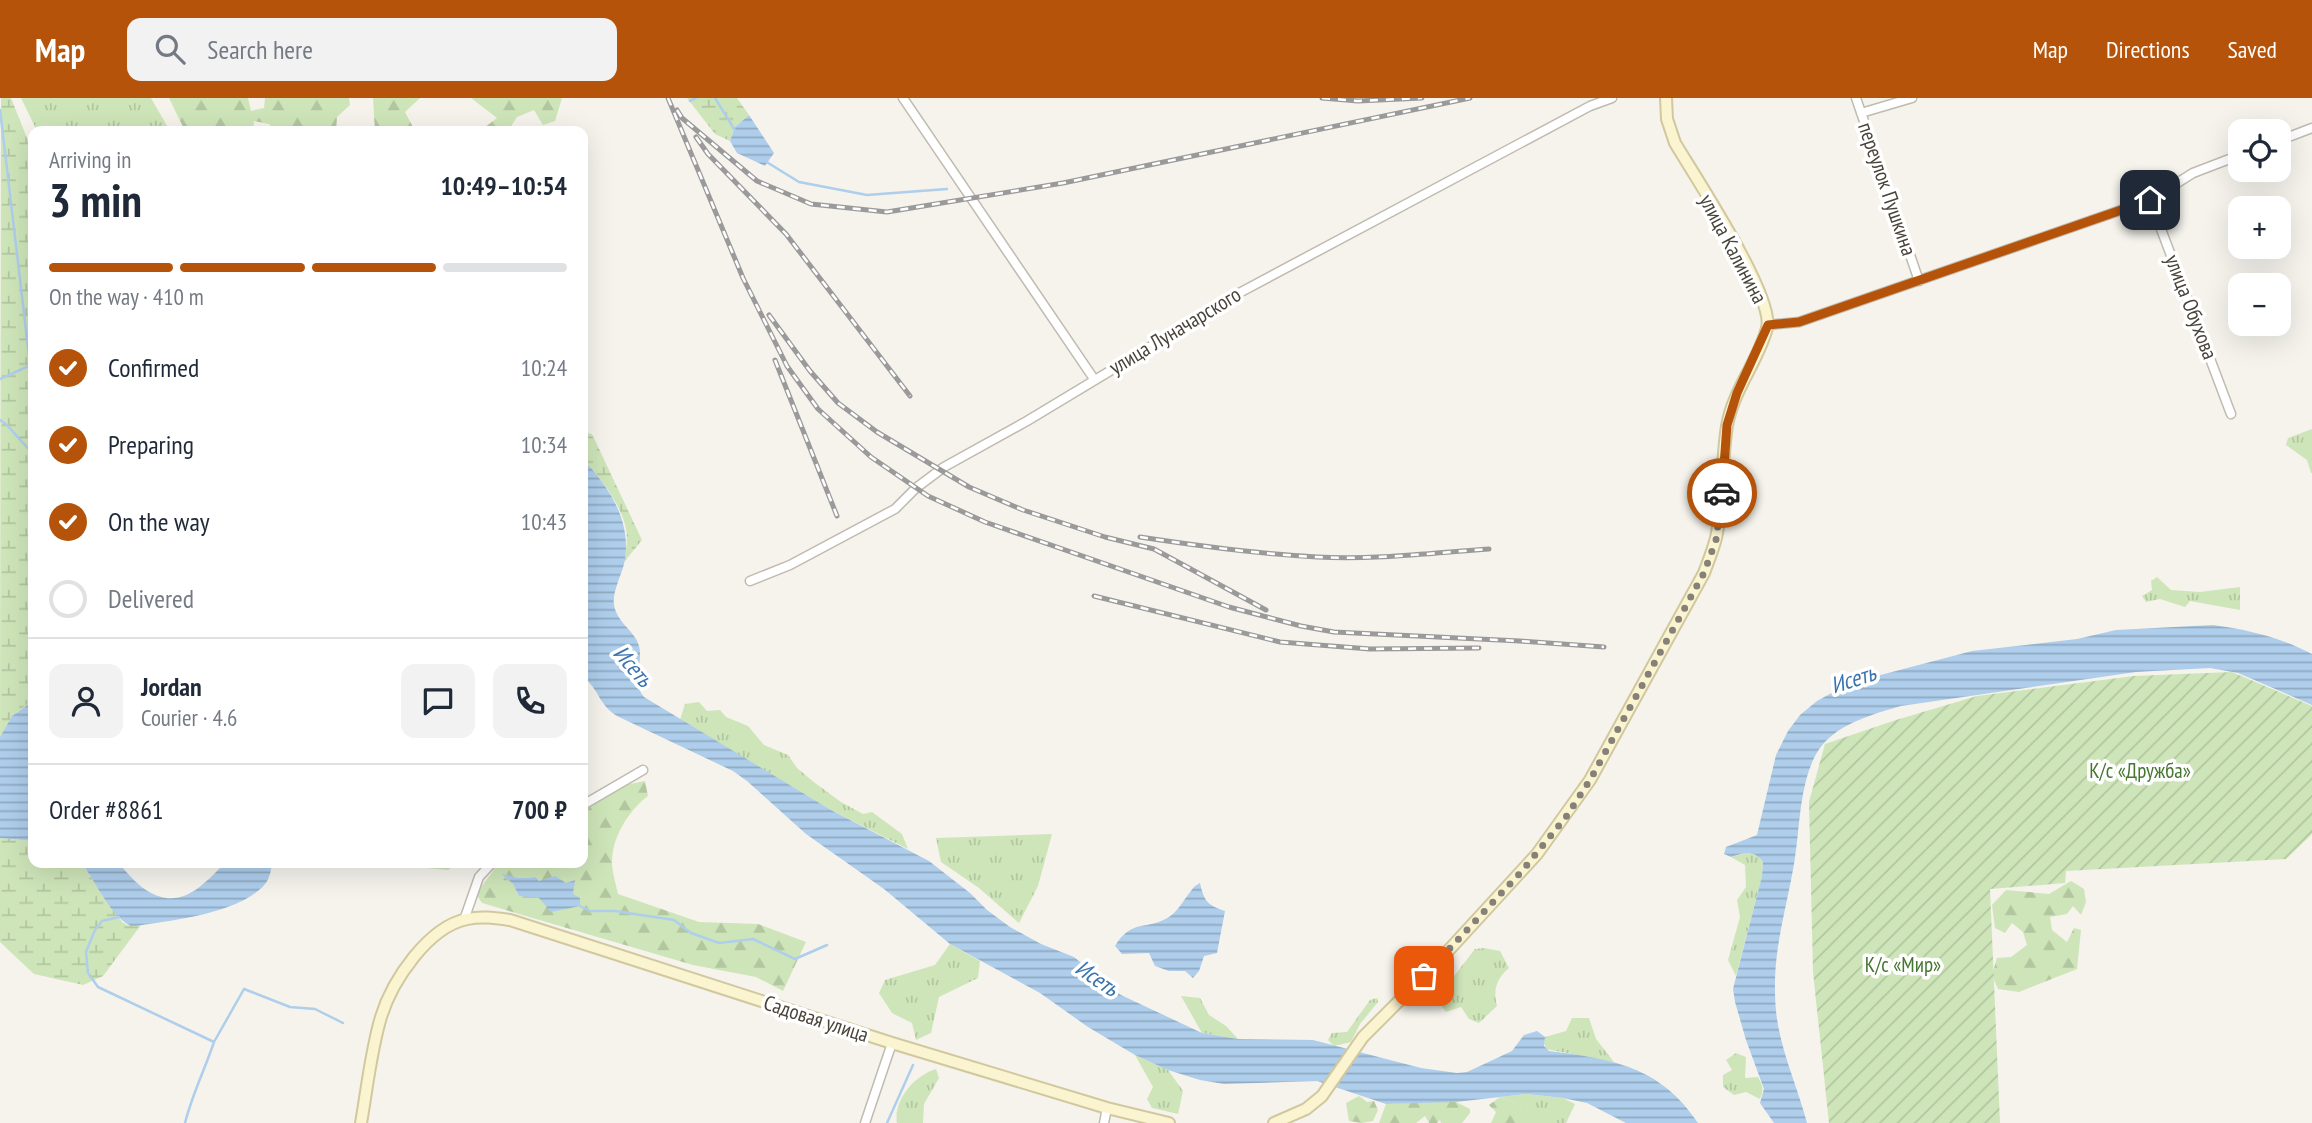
<!DOCTYPE html>
<meta charset="utf-8">
<style>
body{margin:0;font-family:"PT Sans Narrow",sans-serif;background:#f2f2f3;color:#1f2937;height:100vh;display:flex;flex-direction:column;font-size:26px;white-space:nowrap}
*{box-sizing:border-box;margin:0}
p{font-size:23px;color:#747a83}
.icon{flex:none;width:38px;height:38px;fill:none;stroke:currentColor;stroke-width:2;stroke-linecap:round;stroke-linejoin:round}
.map{position:relative;flex:1;overflow:hidden}
.details{position:absolute;left:28px;top:28px;width:560px;height:742px;display:flex;flex-direction:column;background:#fff;border-radius:14px;box-shadow:0 7px 28px #0002}
.details>*{flex:none}
.buttons{position:absolute;left:2228px;top:21px;display:grid;gap:14px}
.buttons a{display:grid;place-items:center;width:63px;height:63px;border-radius:14px;background:#fff;box-shadow:0 7px 28px #0002;font-size:35px}
.pin{position:absolute;display:grid;place-items:center;width:60px;height:60px;color:#fff;margin:-30px;border-radius:14px;box-shadow:0 4px 10px #0006}
.courier{position:absolute;display:grid;place-items:center;width:70px;height:70px;margin:-35px;border:5px solid #b45309;border-radius:50%;background:#fff;color:#222;box-shadow:0 2px 9px #0007}
.headline em{font-style:normal;font-weight:700}
.headline div{display:flex;flex-direction:column-reverse}
.headline{display:flex;align-items:center;justify-content:space-between;height:119px;padding:0 21px}
h1{font-size:46px;font-weight:700;line-height:52px}
.bar{display:grid;grid-template-columns:repeat(4,1fr);gap:10px 7px;align-content:center;height:84px;padding:0 21px}
.bar i{height:9px;border-radius:5px;background:#e0e1e3}
.bar .active{background:#b45309}
.bar p{grid-column:span 4}
.line{display:flex;align-items:center;gap:18px;padding:0 21px;border-top:2px solid #e0e1e3}
.line div{flex:1}
.round{display:grid;place-items:center;flex:none;width:74px;height:74px;border-radius:14px;background:#f2f2f3}
ol{padding:0 21px;list-style:none}
li{display:flex;align-items:center;gap:21px;height:77px}
li p{margin-inline-start:auto}
li .icon{padding:7px;border-radius:50%;background:#b45309;color:#fff;stroke-width:4}
li:last-child{color:#747a83}
li i{width:38px;height:38px;border:4px solid #e0e1e3;border-radius:50%}
header{display:flex;align-items:center;gap:42px;box-sizing:border-box;height:98px;padding:0 35px;background:#b45309;color:#fff}
header strong{font-size:33px}
nav{display:flex;gap:38px;margin-inline-start:auto;font-size:24px}
.search{width:490px;height:63px;background:#f2f2f3;display:flex;align-items:center;gap:18px;box-sizing:border-box;padding:0 24px;border-radius:14px;color:#747a83;font-size:26px}
.map>svg:first-child{display:block}
</style>
<header>
<strong>Map</strong>
<div class="search"><svg class="icon" aria-label="search" viewBox="0 0 24 24"><circle cx="10" cy="10" r="6"/><path d="M15 15l6 6"/></svg>Search here</div>
<nav><a>Map</a><a>Directions</a><a>Saved</a></nav>
</header>
<div class="map">
<svg width="2312" height="1025" viewBox="0 0 2312 1025">
<defs>
<pattern id="grass-tufts" width="24" height="20" patternUnits="userSpaceOnUse" patternTransform="scale(1.75)"><rect width="24" height="20" fill="#cee5b9"/><path d="M3 7l-1-3M5 7V3M7 7l1-3M15 17l-1-3M17 17v-4M19 17l1-3" fill="none" stroke="#b2c6a0"/></pattern>
<pattern id="forest-firs" width="22" height="20" patternUnits="userSpaceOnUse" patternTransform="scale(1.75)"><rect width="22" height="20" fill="#cee5b9"/><path d="M5 1l3.5 6h-7zM16 11l3.5 6h-7z" fill="#b2c6a0"/></pattern>
<pattern id="wetland-marsh" width="20" height="14" patternUnits="userSpaceOnUse" patternTransform="scale(1.75)"><rect width="20" height="14" fill="#cee5b9"/><path d="M1 5h8M5 5V1M11 12h8M15 12V8" fill="none" stroke="#b2c6a0"/></pattern>
<pattern id="garden-furrows" width="10" height="10" patternUnits="userSpaceOnUse" patternTransform="scale(1.75)"><rect width="10" height="10" fill="#cee5b9"/><path d="M-1 1l2-2M0 10L10 0M9 11l2-2" fill="none" stroke="#b2c6a0"/></pattern>
<pattern id="water-rules" width="6" height="5" patternUnits="userSpaceOnUse" patternTransform="scale(1.75)"><rect width="6" height="5" fill="#aeceec"/><path d="M0 2.5h6" fill="none" stroke="#90a9c0"/></pattern>
</defs>
<rect width="100%" height="100%" fill="#f5f3ec"/>
<!-- grass -->
<path fill="url(#grass-tufts)" d="M 21,0 L 151,0 L 170,33 L 37,33 Z
M 2312,331 L 2312,375 L 2311,375 L 2307,362 L 2286,347 L 2288,340 Z
M 2157,479 L 2171,492 L 2200,494 L 2240,489 L 2240,512 L 2190,503 L 2185,509 L 2160,501 L 2146,504 L 2142,498 L 2152,492 L 2151,483 Z
M 699,604 L 707,613 L 720,612 L 726,619 L 748,628 L 764,647 L 788,657 L 797,670 L 815,685 L 841,704 L 863,716 L 872,714 L 902,736 L 908,751 L 831,712 L 680,622 L 685,606 Z
M 1052,736 L 1038,788 L 1019,825 L 979,790 L 941,764 L 936,740 Z
M 1749,754 L 1758,757 L 1763,764 L 1762,778 L 1736,878 L 1728,862 L 1740,819 L 1737,802 L 1746,789 L 1745,767 L 1731,759 Z
M 950,846 L 980,863 L 978,880 L 939,899 L 931,935 L 916,942 L 912,925 L 892,915 L 879,895 L 885,882 L 935,867 Z
M 1484,850 L 1500,853 L 1509,870 C 1496,881 1493,892 1497,908 L 1479,925 L 1469,921 L 1461,909 L 1446,914 L 1440,906 L 1451,882 L 1475,851 Z
M 1181,898 L 1200,900 L 1209,917 L 1226,928 L 1238,941 L 1202,935 Z
M 1377,900 L 1378,904 L 1360,926 L 1351,944 L 1334,948 L 1328,942 L 1332,935 L 1347,934 L 1370,902 Z
M 1572,920 L 1589,920 L 1596,941 L 1614,964 L 1546,951 L 1544,945 L 1545,939 L 1566,933 Z
M 1736,955 L 1746,959 L 1745,980 L 1758,979 C 1763,988 1764,992 1760,1001 L 1746,994 L 1734,997 L 1723,989 L 1723,977 L 1732,972 L 1726,962 Z
M 1135,957 L 1168,972 L 1183,993 L 1178,1016 L 1152,1010 L 1147,1001 L 1153,989 Z
M 936,971 L 939,980 L 924,1006 L 923,1025 L 897,1025 C 893,1002 915,977 936,971 Z
M 1527,996 L 1563,1000 L 1575,1006 L 1566,1025 L 1537,1025 L 1536,1015 L 1500,999 Z"/>
<!-- forest -->
<path fill="url(#forest-firs)" fill-rule="evenodd" d="M 169,0 L 248,0 L 251,13 L 264,10 L 265,0 L 349,0 L 350,7 L 337,19 L 336,33 L 276,33 L 269,26 L 254,23 L 253,33 L 185,33 Z
M 373,0 L 420,0 L 405,14 L 415,33 L 375,33 Z
M 471,0 L 562,0 L 555,23 L 543,27 L 534,12 L 517,19 L 508,33 L 480,33 L 497,20 Z
M 645,683 L 648,698 C 629,712 612,739 612,764 C 612,774 616,786 618,796 L 699,824 L 758,826 L 806,844 L 783,893 L 756,879 L 693,867 L 482,805 L 476,796 L 499,765 L 583,765 L 583,714 L 620,688 ZM 502,777 L 519,780 L 536,779 L 539,783 L 566,786 L 574,782 L 573,796 L 519,798 L 513,786 Z
M 2071,783 L 2084,791 L 2086,804 L 2081,817 L 2073,808 L 2067,816 L 2050,819 L 2052,832 L 2067,844 L 2074,830 L 2081,832 L 2077,871 L 2019,894 L 1998,891 L 1992,877 L 1997,860 L 2011,859 L 2027,847 L 2023,834 L 2012,825 L 2005,835 L 1995,830 L 1992,807 L 2006,792 L 2049,796 Z
M 1359,998 L 1367,1004 L 1374,1003 L 1378,1012 L 1373,1023 L 1362,1025 L 1349,1023 L 1346,1005 Z
M 1500,999 L 1537,1015 L 1537,1025 L 1491,1025 L 1496,1014 L 1489,1007 Z
M 1426,1004 L 1456,1004 L 1470,1011 L 1470,1015 L 1462,1025 L 1441,1025 L 1440,1022 L 1437,1025 L 1429,1025 L 1425,1018 L 1416,1025 L 1379,1025 L 1386,1006 Z"/>
<!-- wetland -->
<path fill="url(#wetland-marsh)" d="M 1,0 L 11,0 L 33,55 L 33,602 L 12,618 L 0,639 Z
M 687,0 L 737,0 L 749,17 L 735,29 L 730,43 L 715,36 Z
M 583,334 L 592,336 L 642,442 L 624,464 C 626,453 628,442 626,431 C 621,406 600,379 583,361 Z
M 0,740 L 33,743 L 33,765 L 81,765 L 122,824 L 127,827 L 141,827 L 103,878 L 83,887 L 34,876 L 0,844 Z
M 411,765 L 457,765 L 448,772 L 416,769 Z"/>
<!-- garden -->
<path fill="url(#garden-furrows)" d="M 2232,574 L 2312,608 L 2312,736 L 2286,761 L 2066,773 L 2065,785 L 1990,791 L 2000,1025 L 1829,1025 L 1813,874 L 1809,704 L 1825,646 L 1896,622 L 1977,598 L 2134,578 Z"/>
<!-- water -->
<path fill="url(#water-rules)" d="M 749,17 L 774,55 L 765,68 L 737,55 L 730,43 L 735,29 Z
M 583,361 C 610,390 633,425 624,466 C 621,478 612,495 614,507 C 617,525 636,534 639,548 C 644,568 629,580 644,599 L 831,712 L 929,763 L 970,795 L 987,812 L 1010,829 L 1041,846 L 1074,859 L 1121,897 L 1202,935 L 1238,941 L 1313,942 L 1421,970 L 1457,975 L 1467,974 L 1512,953 L 1524,937 L 1537,933 L 1545,939 L 1544,948 L 1549,953 C 1612,961 1660,968 1698,1025 L 1626,1025 L 1587,1005 L 1563,1000 L 1527,996 L 1456,1004 L 1386,1006 L 1317,983 L 1224,986 L 1200,982 L 1168,972 L 1135,957 L 1088,929 L 1040,895 L 950,846 L 884,791 L 806,736 L 747,683 L 733,673 L 619,619 C 599,609 599,590 583,579 Z
M 2213,527 C 2249,532 2280,539 2312,556 L 2312,607 L 2238,575 L 2210,570 L 2136,574 L 1901,608 C 1877,615 1848,623 1829,640 C 1798,667 1801,729 1794,766 C 1785,819 1771,856 1776,913 C 1780,952 1797,987 1807,1025 L 1774,1025 L 1760,1005 L 1764,991 L 1746,942 L 1735,904 L 1733,891 L 1762,778 L 1763,764 C 1754,751 1744,755 1731,759 L 1724,756 L 1726,749 L 1757,737 L 1776,657 L 1788,633 L 1800,617 L 1817,603 L 1837,592 L 1873,579 L 1972,553 L 2077,541 L 2116,532 Z
M 33,603 L 33,743 L 0,740 L 0,639 L 12,618 Z
M 81,765 L 118,765 C 127,774 135,785 146,792 C 180,814 202,788 225,765 L 272,765 C 271,772 270,780 265,786 C 241,815 170,823 134,828 C 114,826 95,781 81,765 Z
M 501,776 L 519,780 L 536,779 L 539,783 L 555,778 L 566,785 L 575,782 L 573,796 L 580,800 L 580,808 L 551,814 L 539,800 L 519,798 L 513,786 Z
M 1200,785 C 1204,803 1207,807 1225,813 L 1217,855 L 1204,858 L 1199,873 L 1193,880 L 1185,873 L 1169,873 L 1155,868 L 1149,855 L 1122,856 L 1115,848 C 1132,820 1147,833 1169,819 C 1179,813 1187,796 1195,788 Z"/>
<g fill="none" stroke-linecap="round" stroke-linejoin="round">
<!-- stream -->
<path stroke="#aeceec" stroke-width="2.5" d="M 715,0 L 736,34
M 690,3 L 696,0
M 0,12 L 30,266
M 765,63 L 799,84 L 867,97 L 947,91
M 0,281 L 33,266
M 0,322 L 7,327 L 33,356
M 461,765 L 470,768
M 580,808 L 590,813 L 615,813 L 674,822 L 691,835 L 719,845 L 753,841 L 795,861 L 827,847
M 119,819 L 102,823 L 95,832 L 86,854 L 88,875 L 98,889 L 214,944 L 244,891 L 290,909 L 315,911 L 343,925
M 185,1025 C 192,997 205,971 214,944
M 887,1025 L 913,967"/>
<!-- minor casing -->
<g stroke="#c0bbaf" stroke-width="11">
<path id="minor" d="M 903,0 L 1094,281
M 1856,0 L 1919,183
M 1861,15 L 1912,0
M 2278,43 L 2312,30
M 2150,102 L 2231,316
M 1768,227 L 1799,224 L 2150,102 L 2193,75 L 2240,57
M 750,483 L 790,467 L 895,411 L 916,390 L 944,369 L 1027,323 L 1241,194 L 1590,8 L 1612,0
M 583,707 L 643,672
M 464,822 L 479,779 L 492,765
M 865,1025 L 892,945
M 1104,1025 L 1107,1010"/>
</g>
<!-- secondary casing -->
<g stroke="#d1c89f" stroke-width="14">
<path id="secondary" d="M 361,1025 C 367,991 371,952 381,919 C 392,883 428,829 467,821 C 482,818 495,820 510,822 L 892,945 L 1107,1010 L 1169,1025
M 1274,1025 L 1306,1011 L 1322,998 L 1363,939 L 1437,865 L 1537,756 L 1590,682 L 1704,475 C 1708,464 1713,452 1716,440 C 1724,403 1721,365 1727,328 C 1733,292 1758,264 1767,230 C 1775,199 1694,77 1675,45 L 1667,21 L 1666,0"/>
</g>
<!-- minor -->
<use href="#minor" stroke="#fff" stroke-width="8"/>
<!-- secondary -->
<use href="#secondary" stroke="#fbf4d0" stroke-width="10"/>
<!-- rail casing -->
<g stroke="#9a9a9a" stroke-width="5">
<path id="rail" d="M 668,0 L 743,180 L 787,268 L 818,311 L 871,359 L 928,398 L 985,424 L 1229,509 L 1301,528 L 1334,534 L 1520,543 L 1604,549
M 1322,0 L 1358,3 L 1422,0
M 677,12 L 682,20 L 757,83 L 811,106 L 887,114 L 1063,85 L 1470,0
M 696,39 L 708,56 L 786,136 L 910,298
M 769,217 L 810,273 L 838,305 L 877,334 L 969,389 L 1023,412 L 1105,439 L 1154,451 L 1266,512
M 775,262 L 837,418
M 1140,439 C 1199,448 1258,456 1317,459 C 1374,462 1432,455 1489,451
M 1094,498 L 1280,544 L 1370,551 L 1479,550"/>
</g>
<!-- rail -->
<use href="#rail" stroke="#fff" stroke-width="2.5" stroke-dasharray="8" stroke-linecap="butt"/>
</g>
<g fill="none" stroke-linecap="round" stroke-linejoin="round">
<!-- done -->
<path stroke="#858178" stroke-width="7" stroke-dasharray="0 12.6" d="M 1424,878 L 1522,773 L 1566,719 L 1590,682 L 1704,475 L 1716,442 L 1722,395"/>
<!-- route -->
<path stroke="#b45309" stroke-width="9" d="M 1722,395 L 1727,327 L 1737,295 L 1768,227 L 1799,224 L 2150,102"/>
</g>
<g text-anchor="middle" stroke-width="7" stroke-linejoin="round" paint-order="stroke">
<!-- street labels -->
<g font-size="21" fill="#49443a" stroke="#fff">
<text transform="translate(1887 91) rotate(71)" y="7">переулок Пушкина</text>
<text transform="translate(1733 151) rotate(62)" y="7">улица Калинина</text>
<text transform="translate(2191 209) rotate(69)" y="7">улица Обухова</text>
<text transform="translate(1175 233) rotate(-31)" y="7">улица Луначарского</text>
<text transform="translate(816 921) rotate(18)" y="7">Садовая улица</text>
</g>
<!-- park labels -->
<g font-size="21" fill="#467731" stroke="#fff">
<text x="2140" y="680">К/с «Дружба»</text>
<text x="1903" y="874">К/с «Мир»</text>
</g>
<!-- water labels -->
<g font-size="23" font-style="italic" fill="#3a74ae" stroke="#fff">
<text transform="translate(633 568) rotate(49)" y="8">Исеть</text>
<text transform="translate(1853 581) rotate(-18)" y="8">Исеть</text>
<text transform="translate(1097 880) rotate(34)" y="8">Исеть</text>
</g>
</g>
</svg>
<div class="buttons">
<a><svg class="icon" aria-label="locate" viewBox="0 0 24 24"><circle cx="12" cy="12" r="6"/><path d="M12 2v4M12 18v4M2 12h4M18 12h4"/></svg></a>
<a>+</a>
<a>−</a>
</div>
<div class="pin" style="left:1424px;top:878px;background:#ea580c"><svg class="icon" aria-label="bag" viewBox="0 0 24 24"><path d="M5 8h14l-1 12H6zM9 8a3 3 0 0 1 6 0"/></svg></div>
<div class="pin" style="left:2150px;top:102px;background:#1f2937"><svg class="icon" aria-label="home" viewBox="0 0 24 24"><path d="M3 11l9-7 9 7M6 9v11h12V9"/></svg></div>
<div class="courier" style="left:1722px;top:395px"><svg class="icon" aria-label="car" viewBox="0 0 24 24"><path d="M5 17H2v-5l4-1 3-4h7l3 4 3 1v5h-3M9 17h6M6 11h13"/><circle cx="7" cy="17" r="2"/><circle cx="17" cy="17" r="2"/></svg></div>
<section class="details">
<div class="headline"><div><h1>3 min</h1><p>Arriving in</p></div><em>10:49–10:54</em></div>
<div class="bar"><i class="active"></i><i class="active"></i><i class="active"></i><i></i><p>On the way · 410 m</p></div>
<ol>
<li><svg class="icon" aria-label="check" viewBox="0 0 24 24"><path d="M5 12l5 5 9-10"/></svg>Confirmed<p>10:24</p></li>
<li><svg class="icon" aria-label="check" viewBox="0 0 24 24"><path d="M5 12l5 5 9-10"/></svg>Preparing<p>10:34</p></li>
<li><svg class="icon" aria-label="check" viewBox="0 0 24 24"><path d="M5 12l5 5 9-10"/></svg>On the way<p>10:43</p></li>
<li><i></i>Delivered</li>
</ol>
<div class="line" style="height:126px"><a class="round"><svg class="icon" aria-label="person" viewBox="0 0 24 24"><circle cx="12" cy="8" r="4"/><path d="M4 21q1-7 8-7t8 7"/></svg></a><div><b>Jordan</b><p>Courier · 4.6</p></div><a class="round"><svg class="icon" aria-label="chat" viewBox="0 0 24 24"><path d="M4 5h16v11H9l-5 4z"/></svg></a><a class="round"><svg class="icon" aria-label="phone" viewBox="0 0 24 24"><path d="M5 4h4l2 5-3 2q2 4 5 5l2-3 5 2v4C11 20 4 13 5 4z"/></svg></a></div>
<div class="line" style="height:91px"><div>Order #8861</div><b>700 ₽</b></div>
</section>
</div>
